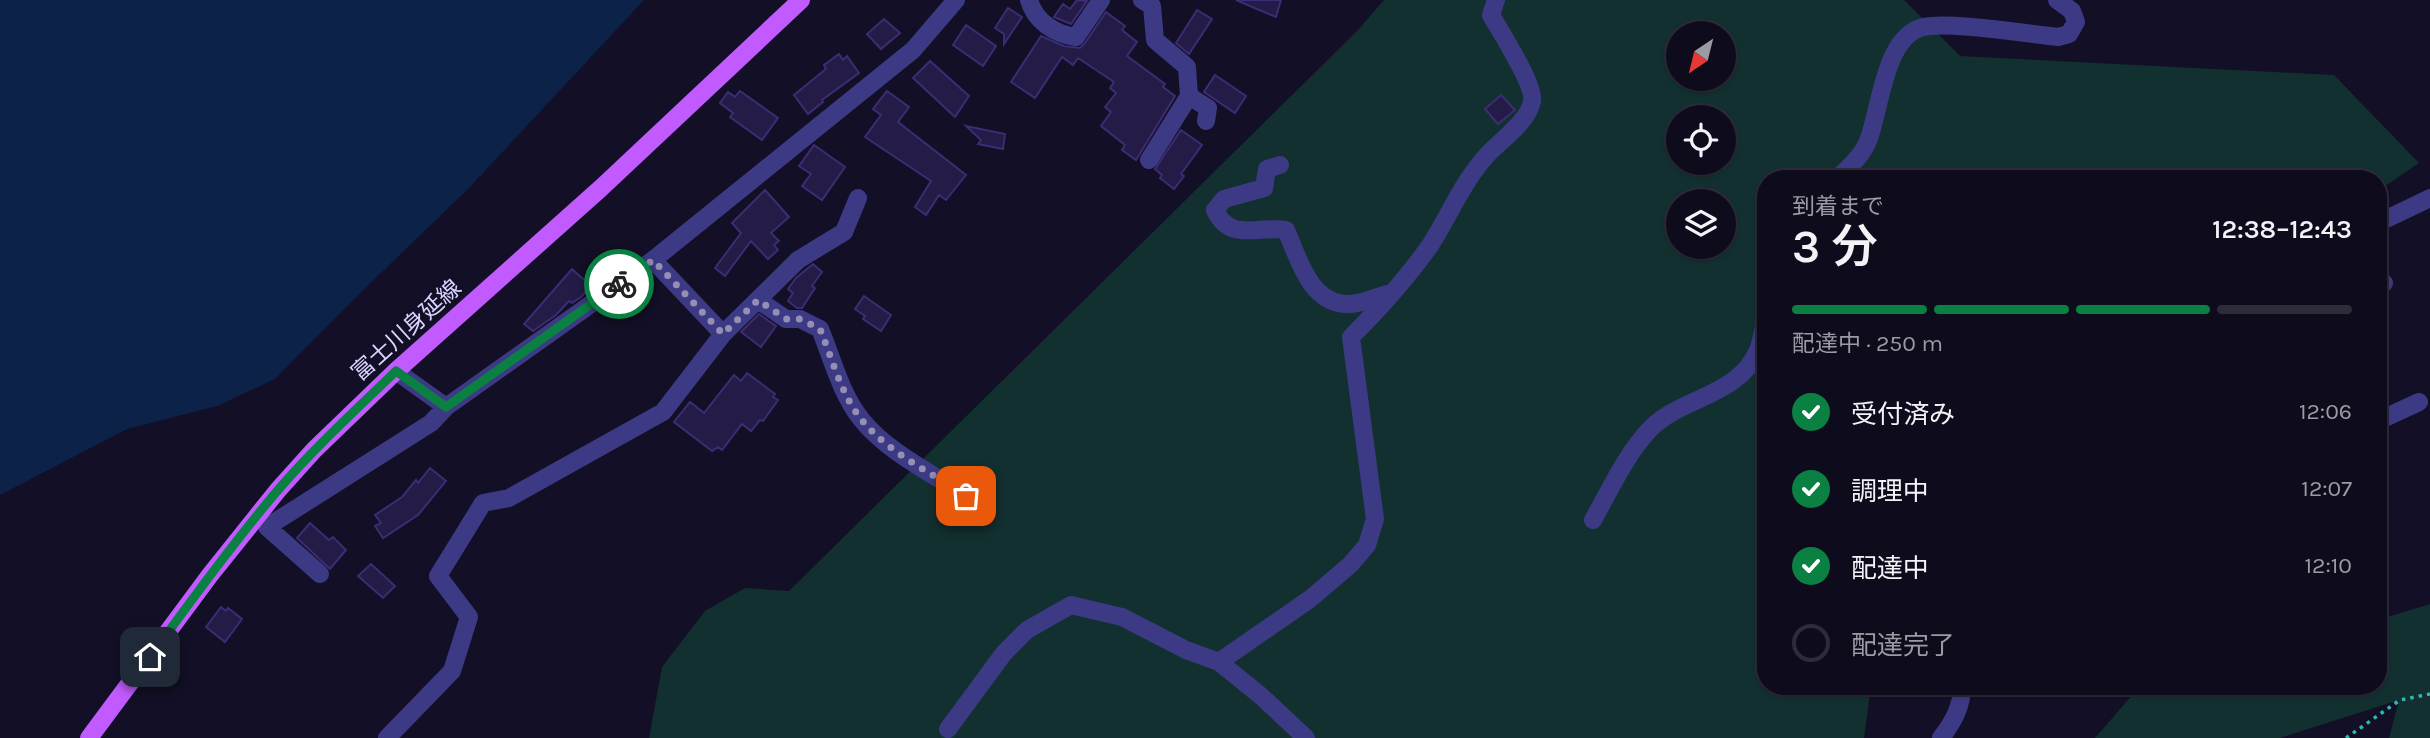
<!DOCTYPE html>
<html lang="ja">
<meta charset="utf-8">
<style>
body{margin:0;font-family:Karla,"Noto Sans JP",sans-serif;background:#1c1929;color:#f1f3f6;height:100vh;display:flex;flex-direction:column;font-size:26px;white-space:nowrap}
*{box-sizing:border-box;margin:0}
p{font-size:23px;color:#9b9ba3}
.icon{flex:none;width:38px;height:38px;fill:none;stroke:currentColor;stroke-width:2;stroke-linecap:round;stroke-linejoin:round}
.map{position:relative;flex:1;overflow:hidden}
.panel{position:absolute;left:1757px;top:170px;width:630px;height:525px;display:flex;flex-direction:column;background:#0e0b1c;border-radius:28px;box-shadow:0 2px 5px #0004,0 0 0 2px #2e2b3b}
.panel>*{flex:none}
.needle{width:46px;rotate:215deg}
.controls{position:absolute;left:1666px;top:21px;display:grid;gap:14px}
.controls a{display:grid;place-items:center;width:70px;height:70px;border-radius:50%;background:#0e0b1c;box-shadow:0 2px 5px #0004,0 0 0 2px #2e2b3b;font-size:35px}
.pin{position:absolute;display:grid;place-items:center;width:60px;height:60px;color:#fff;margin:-30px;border-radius:14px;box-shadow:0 4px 10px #0006}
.courier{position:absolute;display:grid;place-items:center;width:70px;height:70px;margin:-35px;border:5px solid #0b8043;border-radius:50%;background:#fff;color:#222;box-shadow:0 2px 9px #0007}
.head em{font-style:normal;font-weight:600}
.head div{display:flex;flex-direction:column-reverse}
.head{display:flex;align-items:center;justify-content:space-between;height:119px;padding:0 35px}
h1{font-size:46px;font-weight:600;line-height:52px}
.bar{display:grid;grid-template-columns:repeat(4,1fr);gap:10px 7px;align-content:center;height:84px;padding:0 35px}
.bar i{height:9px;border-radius:5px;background:#2e2b3b}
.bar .current{background:#0b8043}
.bar p{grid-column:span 4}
ol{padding:0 35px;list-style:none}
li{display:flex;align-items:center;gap:21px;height:77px}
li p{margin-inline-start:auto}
li .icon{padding:7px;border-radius:50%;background:#0b8043;color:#fff;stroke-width:4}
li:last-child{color:#9b9ba3}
li i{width:38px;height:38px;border:4px solid #2e2b3b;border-radius:50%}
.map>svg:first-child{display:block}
</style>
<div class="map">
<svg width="2430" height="738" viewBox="0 0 2430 738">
<rect width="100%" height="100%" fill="#130f26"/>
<!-- green -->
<path fill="#12302f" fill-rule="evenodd" d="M 1384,0 L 1904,0 L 1960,56 L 2334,75 L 2419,163 L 2378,191 L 2378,178 L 1766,178 L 1766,686 L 1871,686 L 1864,738 L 649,738 L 662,667 L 705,611 L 745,588 L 789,591 L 1358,30 ZM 1678,33 L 1724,33 L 1724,79 L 1678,79 ZM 1678,117 L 1724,117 L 1724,163 L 1678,163 ZM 1678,201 L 1724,201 L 1724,247 L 1678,247 Z
M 2430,604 L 2430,738 L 2389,738 L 2399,700 L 2280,738 L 2095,738 L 2140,686 L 2378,686 L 2378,620 Z"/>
<!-- water -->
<path fill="#0c2248" d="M 0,0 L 644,0 L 468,189 L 353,300 L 275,379 L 217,406 L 127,429 L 0,495 Z"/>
<!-- building -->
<path fill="#241b47" stroke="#3b2d73" stroke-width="2" d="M 1077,0 L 1087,1 L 1071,24 L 1054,17 L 1063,4 L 1070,9 Z
M 1236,0 L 1281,0 L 1276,17 Z
M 1008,8 L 1022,17 L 1004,44 L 1004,34 L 995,28 Z
M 1197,10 L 1212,19 L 1189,54 L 1176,43 Z
M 1106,12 L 1125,26 L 1122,30 L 1137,42 L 1127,56 L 1165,84 L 1163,87 L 1175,96 L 1136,160 L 1122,150 L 1125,145 L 1101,126 L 1111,112 L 1105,107 L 1116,93 L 1110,88 L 1114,82 L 1078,58 L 1073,65 L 1062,57 L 1035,98 L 1011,82 L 1041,36 L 1064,46 L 1080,48 L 1085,43 Z
M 884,19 L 900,33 L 881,49 L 867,34 Z
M 966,25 L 996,46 L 983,66 L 953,45 Z
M 839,54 L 843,60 L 847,56 L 859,73 L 822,100 L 823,102 L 808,114 L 794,95 L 826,69 L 824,65 Z
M 930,61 L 969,96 L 955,117 L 913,78 Z
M 1215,75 L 1246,96 L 1235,113 L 1204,92 Z
M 740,91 L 778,118 L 762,140 L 730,117 L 733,113 L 720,103 L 728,92 L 735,97 Z
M 887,91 L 909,107 L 898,122 L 966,175 L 946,200 L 939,195 L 926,215 L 915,207 L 931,181 L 865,137 L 881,115 L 873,109 Z
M 1501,95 L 1515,110 L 1498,124 L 1485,109 Z
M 966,126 L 1005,134 L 1003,149 L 978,144 L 981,140 Z
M 1181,130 L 1202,145 L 1181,174 L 1184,176 L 1174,189 L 1160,178 L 1162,175 L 1155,169 Z
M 814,145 L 845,167 L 822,200 L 802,186 L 811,174 L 799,166 Z
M 765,190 L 789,217 L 771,233 L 779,241 L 774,245 L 778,250 L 768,259 L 751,241 L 725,276 L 715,268 L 741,233 L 732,223 Z
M 813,264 L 822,272 L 812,286 L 815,288 L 802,308 L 797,308 L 788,301 L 793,293 L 788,289 L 796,278 Z
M 572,269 L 591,286 L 581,297 L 572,303 L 569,301 L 556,315 L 533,331 L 524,324 Z
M 864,296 L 891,315 L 881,331 L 863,319 L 865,316 L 855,309 Z
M 759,314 L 776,326 L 761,347 L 741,332 Z
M 747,373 L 775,394 L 773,397 L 778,400 L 763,421 L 760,420 L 751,431 L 742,424 L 722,450 L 718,447 L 712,451 L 674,422 L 690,402 L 704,413 L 734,375 L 741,381 Z
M 430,468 L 446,481 L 418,515 L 383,538 L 375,526 L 381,523 L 375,515 L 402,497 L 416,480 L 418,483 Z
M 310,523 L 329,540 L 333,537 L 346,550 L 330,569 L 297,538 Z
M 371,564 L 395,586 L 383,598 L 358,576 Z
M 221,607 L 226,611 L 228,608 L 242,619 L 225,642 L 206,627 Z"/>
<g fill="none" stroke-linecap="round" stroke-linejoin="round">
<!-- path -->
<path stroke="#2fb8b0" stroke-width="3.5" stroke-dasharray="3.5 5" stroke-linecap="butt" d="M 2346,738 L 2400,700 L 2430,694"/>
<!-- minor -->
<path stroke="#3d3a85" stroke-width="18" d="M 1029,0 C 1035,21 1054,34 1076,37 L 1101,0
M 1142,0 L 1152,6 L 1155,40 L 1187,67 L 1189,96 L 1208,108 L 1206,121
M 1149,160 L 1189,96
M 1280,165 L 1267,169 L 1264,188 L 1224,199 L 1215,210 C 1230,243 1259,225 1286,230 C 1299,259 1310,305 1349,304 C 1362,304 1378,296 1391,293
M 1838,178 C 1849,167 1862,156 1868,141 C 1880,111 1884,40 1920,28 C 1944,20 2028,34 2058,37 L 2069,34 L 2076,22 L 2072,11 L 2057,0
M 2378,223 L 2430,198
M 2378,278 L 2384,283 L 2378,290
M 758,300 L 786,319 L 800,319 L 820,329 C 832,358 841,394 861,419 C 887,452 932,473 966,496
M 723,334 L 798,260 L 844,232 L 858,198
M 396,371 L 446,407 L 653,260 L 913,50 L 956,0
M 2378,421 L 2419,402
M 1593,520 C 1611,488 1626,454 1651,428 C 1684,396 1739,396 1758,350 C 1762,340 1763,328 1766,318
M 320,574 L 267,527 L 431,423 L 446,407
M 1219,662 L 1310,599 L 1351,564 L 1367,545 L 1375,519 L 1351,337 C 1379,309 1408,277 1431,244 C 1450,214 1463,181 1488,154 C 1501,140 1529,121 1532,101 C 1535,85 1500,31 1491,15 L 1496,0
M 948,729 L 1004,653 L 1027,630 L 1071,605 L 1122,617 L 1186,650 L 1219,662 L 1261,696 L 1306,738
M 387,738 L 452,671 L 469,617 L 438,576 L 483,503 L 509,498 L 663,412 L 723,334 L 653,260
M 1941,738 C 1953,722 1962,707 1962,686"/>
<!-- major -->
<path stroke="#c25bff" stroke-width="18" d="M 89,738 L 210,575 L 278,490 L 314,450 L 396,371 L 601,188 L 801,0"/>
</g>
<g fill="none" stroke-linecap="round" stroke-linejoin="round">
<!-- done -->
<path stroke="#948fb3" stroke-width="7" stroke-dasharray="0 12.6" d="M 619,284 L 653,260 L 723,334 L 758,300 L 786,319 L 800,319 L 820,329 C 832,358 841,394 861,419 C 887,452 932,473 966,496"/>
<!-- route -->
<path stroke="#0b8043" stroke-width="9" d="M 150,657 C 191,601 233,543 278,490 C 314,448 356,410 396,371 L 446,407 L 619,284"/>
</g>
<g text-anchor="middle" stroke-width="5" stroke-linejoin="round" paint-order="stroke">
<!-- street labels -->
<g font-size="23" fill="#d9d4ff" stroke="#130f26">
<text transform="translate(406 330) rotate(-42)" y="8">富士川身延線</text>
</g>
</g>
</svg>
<div class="controls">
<a><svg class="needle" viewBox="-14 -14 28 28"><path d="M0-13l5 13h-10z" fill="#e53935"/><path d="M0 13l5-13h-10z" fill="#9b9ba3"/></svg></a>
<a><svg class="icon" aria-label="locate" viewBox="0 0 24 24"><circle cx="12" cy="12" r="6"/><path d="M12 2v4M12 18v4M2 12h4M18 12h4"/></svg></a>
<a><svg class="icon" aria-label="layers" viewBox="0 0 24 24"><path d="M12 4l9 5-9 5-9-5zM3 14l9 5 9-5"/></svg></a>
</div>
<div class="pin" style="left:966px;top:496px;background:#ea580c"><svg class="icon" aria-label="bag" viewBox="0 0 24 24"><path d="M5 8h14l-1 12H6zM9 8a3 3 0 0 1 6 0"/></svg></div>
<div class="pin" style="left:150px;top:657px;background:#1f2937"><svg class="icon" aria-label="home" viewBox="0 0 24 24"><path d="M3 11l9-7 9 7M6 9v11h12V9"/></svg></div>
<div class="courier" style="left:619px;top:284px"><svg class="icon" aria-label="bike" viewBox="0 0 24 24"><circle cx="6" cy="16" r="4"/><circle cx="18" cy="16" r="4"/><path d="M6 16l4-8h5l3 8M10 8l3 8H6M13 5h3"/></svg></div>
<section class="panel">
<div class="head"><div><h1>3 分</h1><p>到着まで</p></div><em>12:38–12:43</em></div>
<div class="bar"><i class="current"></i><i class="current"></i><i class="current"></i><i></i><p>配達中 · 250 m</p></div>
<ol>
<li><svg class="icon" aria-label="check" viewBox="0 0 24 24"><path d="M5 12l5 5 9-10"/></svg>受付済み<p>12:06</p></li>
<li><svg class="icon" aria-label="check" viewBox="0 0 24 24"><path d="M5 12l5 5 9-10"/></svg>調理中<p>12:07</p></li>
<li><svg class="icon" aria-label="check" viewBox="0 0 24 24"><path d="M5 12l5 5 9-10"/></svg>配達中<p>12:10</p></li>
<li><i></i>配達完了</li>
</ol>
</section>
</div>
